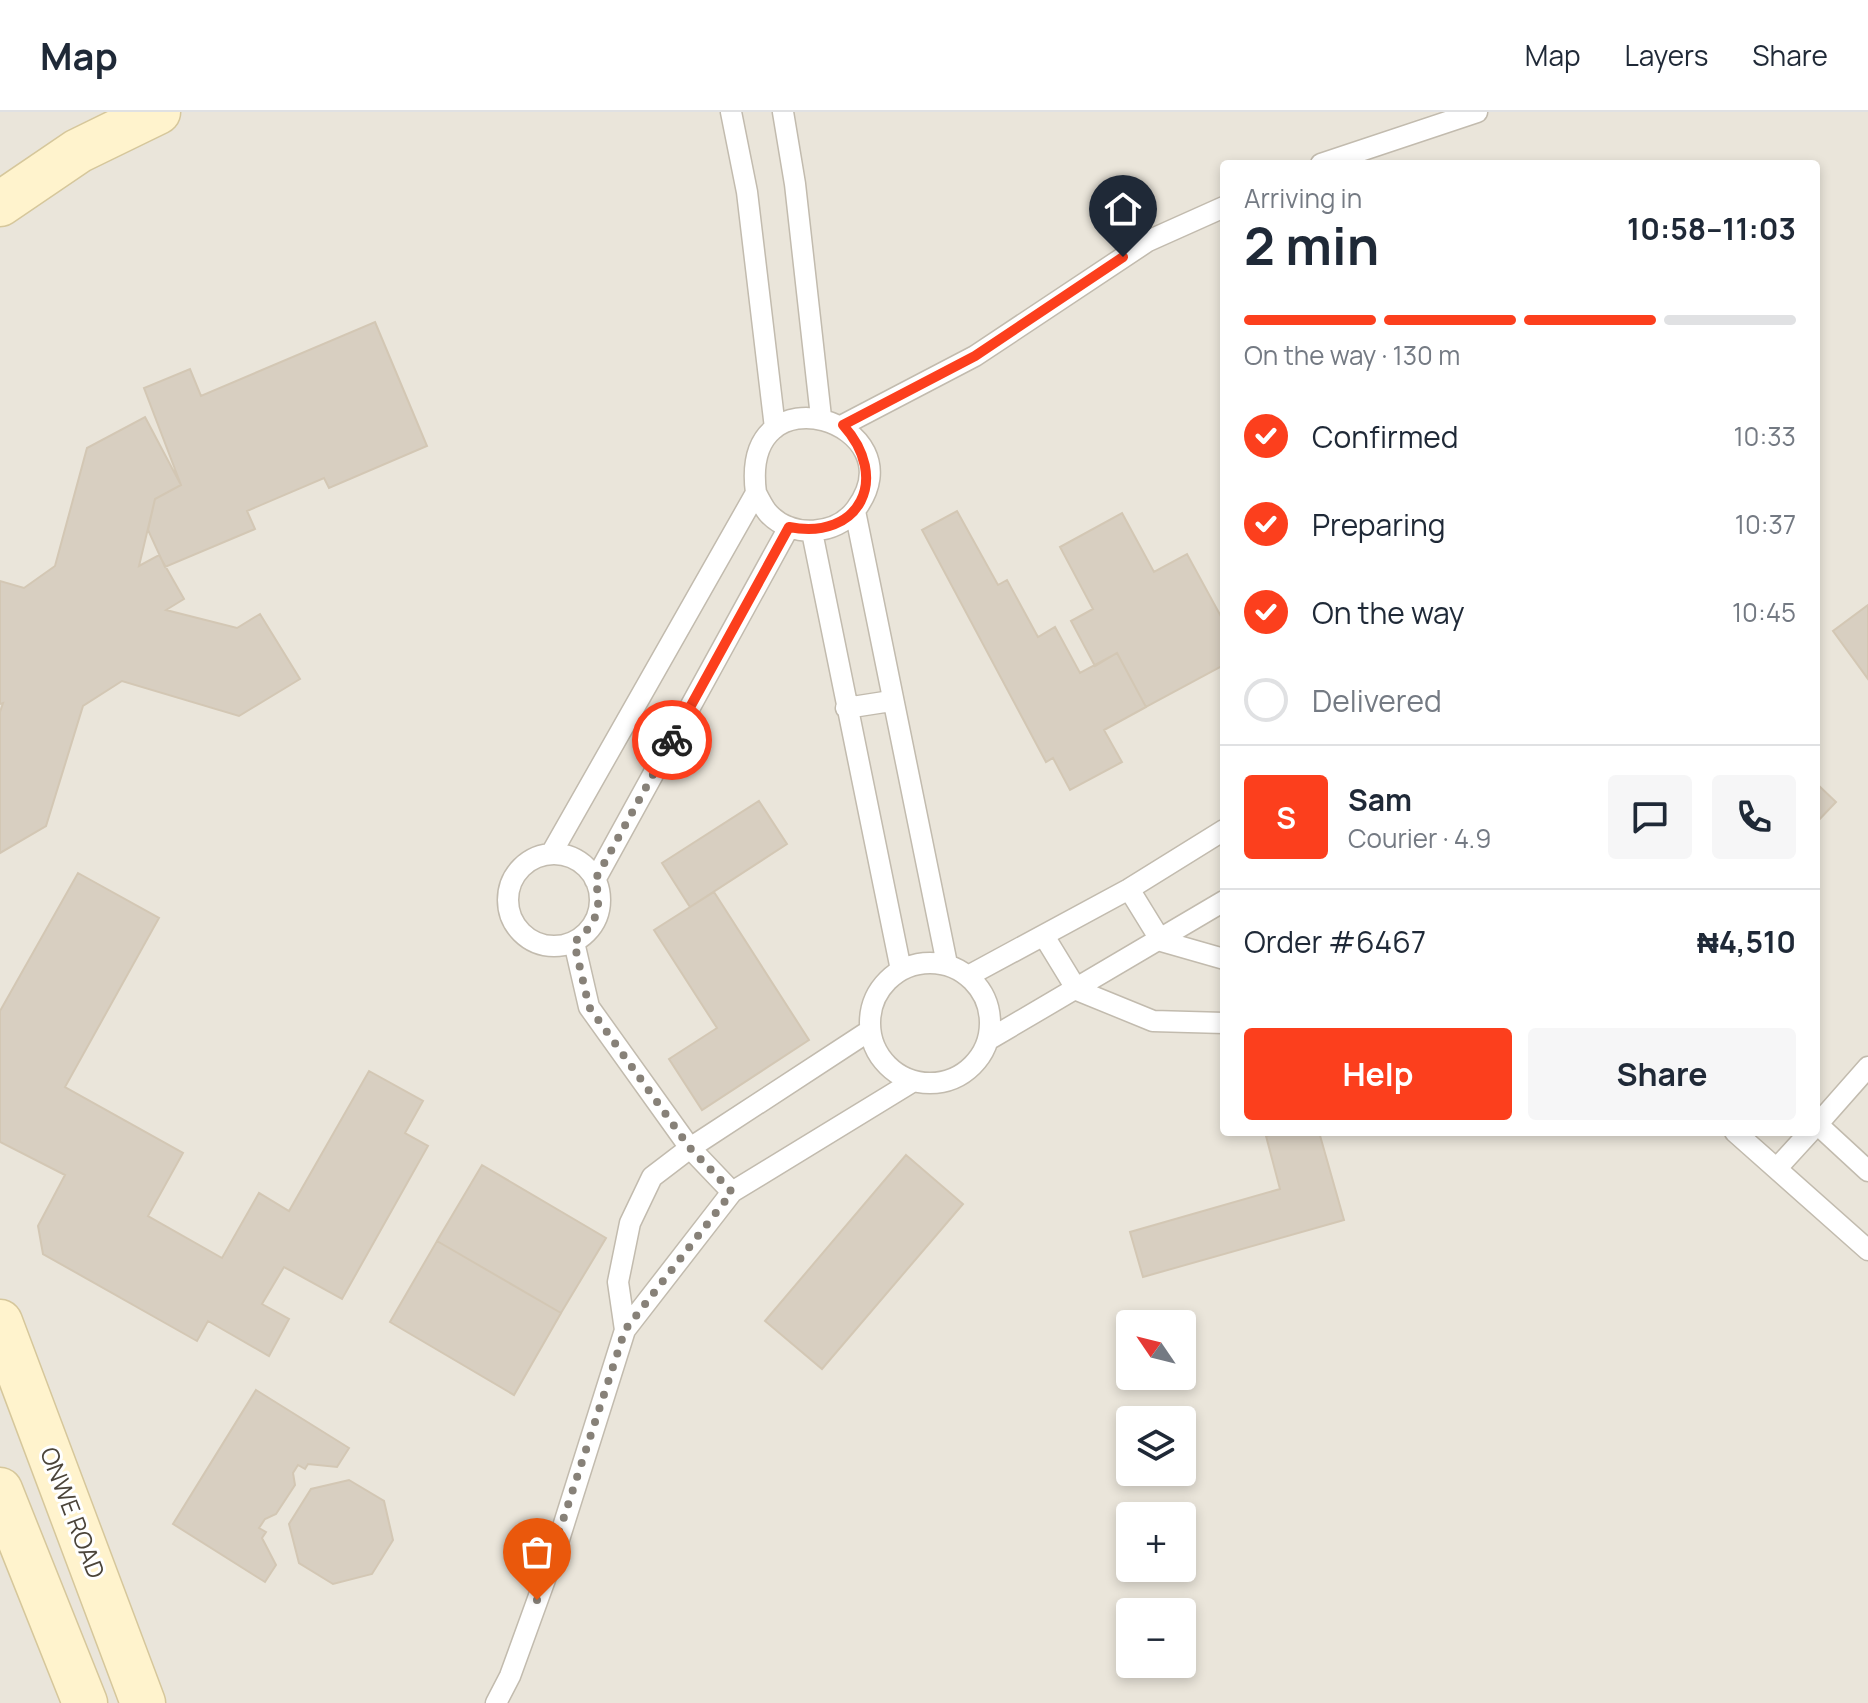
<!DOCTYPE html>
<meta charset="utf-8">
<style>
body{margin:0;font-family:Manrope,sans-serif;background:#f6f6f7;color:#1f2937;height:100vh;display:flex;flex-direction:column;font-size:30px;white-space:nowrap}
*{box-sizing:border-box;margin:0}
p{font-size:26px;color:#747a83}
.icon{flex:none;width:44px;height:44px;fill:none;stroke:currentColor;stroke-width:2;stroke-linecap:round;stroke-linejoin:round}
.map{position:relative;flex:1;overflow:hidden}
.details{position:absolute;left:1220px;top:48px;width:600px;height:976px;display:flex;flex-direction:column;background:#fff;border-radius:8px;box-shadow:0 4px 12px #0003}
.details>*{flex:none}
.needle{width:52px;rotate:305deg}
.tools{position:absolute;left:1116px;top:1198px;display:grid;gap:16px}
.tools a{display:grid;place-items:center;width:80px;height:80px;border-radius:8px;background:#fff;box-shadow:0 4px 12px #0003;font-size:40px}
.pin{position:absolute;display:grid;place-items:center;width:68px;height:68px;color:#fff;margin:-82px -34px;border-radius:50% 50% 50% 0;rotate:-45deg;box-shadow:0 0 8px #0007}
.pin .icon{rotate:45deg}
.courier{position:absolute;display:grid;place-items:center;width:80px;height:80px;margin:-40px;border:6px solid #fc3f1d;border-radius:50%;background:#fff;color:#222;box-shadow:0 2px 10px #0007}
.overview em{font-style:normal;font-weight:700}
.overview div{display:flex;flex-direction:column-reverse}
.overview{display:flex;align-items:center;justify-content:space-between;height:136px;padding:0 24px}
h1{font-size:52px;font-weight:700;line-height:60px}
.bar{display:grid;grid-template-columns:repeat(4,1fr);gap:12px 8px;align-content:center;height:96px;padding:0 24px}
.bar i{height:10px;border-radius:6px;background:#e0e1e3}
.bar .on{background:#fc3f1d}
.bar p{grid-column:span 4}
.line{display:flex;align-items:center;gap:20px;padding:0 24px;border-top:2px solid #e0e1e3}
.line div{flex:1}
.round{display:grid;place-items:center;flex:none;width:84px;height:84px;border-radius:8px;background:#f6f6f7}
ol{padding:0 24px;list-style:none}
li{display:flex;align-items:center;gap:24px;height:88px}
li p{margin-inline-start:auto}
li .icon{padding:8px;border-radius:50%;background:#fc3f1d;color:#fff;stroke-width:4}
li:last-child{color:#747a83}
li i{width:44px;height:44px;border:4px solid #e0e1e3;border-radius:50%}
.action{display:flex;gap:16px;margin-top:auto;padding:16px 24px}
.action a{flex:1;height:92px;border-radius:8px;background:#fc3f1d;color:#fff;font-size:32px;font-weight:700;line-height:92px;text-align:center}
.action a+a{background:#f6f6f7;color:#1f2937}
header{display:flex;align-items:center;gap:48px;box-sizing:border-box;height:112px;padding:0 40px;background:#fff;border-bottom:2px solid #e0e1e3}
header strong{font-size:38px}
nav{display:flex;gap:44px;margin-inline-start:auto;font-size:28px}
.map>svg:first-child{display:block}
</style>
<header>
<strong>Map</strong>
<nav><a>Map</a><a>Layers</a><a>Share</a></nav>
</header>
<div class="map">
<svg width="1868" height="1591" viewBox="0 0 1868 1591">
<rect width="100%" height="100%" fill="#f6f3ec"/>
<!-- residential -->
<path fill="#eae5da" fill-rule="evenodd" d="M 0,0 L 1868,0 L 1868,1591 L 0,1591 ZM 1224,52 L 1816,52 L 1816,1020 L 1224,1020 ZM 1130,1212 L 1182,1212 L 1182,1264 L 1130,1264 ZM 1130,1308 L 1182,1308 L 1182,1360 L 1130,1360 ZM 1130,1404 L 1182,1404 L 1182,1456 L 1130,1456 ZM 1130,1500 L 1182,1500 L 1182,1552 L 1130,1552 Z"/>
<!-- building -->
<path fill="#d8cfc1" stroke="#d3c7b4" stroke-width="2" d="M 375,210 L 427,334 L 329,376 L 324,366 L 247,399 L 255,417 L 165,455 L 148,418 L 155,387 L 181,373 L 144,276 L 190,257 L 201,284 Z
M 145,305 L 181,373 L 155,387 L 139,454 L 159,443 L 184,487 L 166,498 L 237,516 L 260,502 L 300,567 L 239,604 L 122,569 L 83,594 L 46,714 L 0,741 L 0,600 L 3,591 L 0,592 L 0,469 L 24,476 L 55,454 L 87,336 Z
M 957,399 L 998,473 L 1007,468 L 1038,525 L 1055,515 L 1080,561 L 1117,541 L 1146,595 L 1104,618 L 1122,650 L 1070,678 L 1053,646 L 1046,650 L 922,418 Z
M 1122,401 L 1154,460 L 1187,442 L 1224,510 L 1224,553 L 1146,595 L 1117,541 L 1095,554 L 1071,509 L 1093,497 L 1060,435 Z
M 1868,493 L 1868,567 L 1833,519 Z
M 1816,671 L 1836,690 L 1816,711 Z
M 759,689 L 787,732 L 690,795 L 662,751 Z
M 78,761 L 159,806 L 65,975 L 183,1041 L 148,1104 L 222,1146 L 259,1081 L 289,1099 L 369,959 L 423,989 L 405,1021 L 428,1034 L 342,1187 L 284,1155 L 262,1192 L 289,1207 L 269,1244 L 208,1209 L 197,1229 L 43,1142 L 38,1114 L 65,1063 L 0,1030 L 0,899 Z
M 714,780 L 809,928 L 702,998 L 669,947 L 717,916 L 654,818 Z
M 1281,1020 L 1319,1020 L 1344,1108 L 1143,1165 L 1130,1120 L 1280,1077 L 1266,1024 Z
M 906,1043 L 963,1092 L 822,1257 L 765,1209 Z
M 482,1053 L 606,1126 L 561,1201 L 437,1129 Z
M 437,1129 L 561,1201 L 514,1283 L 390,1210 Z
M 256,1278 L 349,1336 L 337,1355 L 308,1352 L 305,1357 L 298,1353 L 293,1361 L 295,1373 L 276,1402 L 265,1407 L 259,1416 L 266,1420 L 262,1426 L 276,1453 L 265,1470 L 173,1412 Z
M 349,1368 L 384,1389 L 393,1428 L 372,1462 L 333,1472 L 299,1451 L 289,1412 L 311,1377 Z"/>
<g fill="none" stroke-linecap="round" stroke-linejoin="round">
<!-- service casing -->
<g stroke="#c2bbae" stroke-width="23">
<path id="service" d="M 731,0 L 747,80 L 775,316
M 783,0 L 795,72 L 821,305
M 1321,52 L 1477,0
M 843,313 L 975,244 L 1148,129 L 1224,95
M 855,399 L 947,852
M 812,420 L 901,858
M 846,596 L 891,589
M 551,742 L 756,381 C 739,252 920,311 856,397 C 836,424 792,426 769,402 C 764,397 760,388 756,381
M508 788a46 46 0 1 1 92 0a46 46 0 1 1-92 0Z
M 595,768 L 789,415
M 1129,777 L 1161,829 L 1224,847
M 1044,824 L 1077,878 L 1153,909 L 1224,911
M 574,830 L 589,895 L 690,1036 L 732,1080
M870 911a60 60 0 1 1 120 0a60 60 0 1 1-120 0Z
M 968,864 L 1129,777 L 1224,718
M 988,928 L 1224,789
M 1816,1011 L 1868,1059
M 1816,1014 L 1868,955
M 1735,1020 L 1868,1138
M 1778,1055 L 1810,1020
M 625,1218 L 618,1170 L 630,1111 L 652,1065 L 690,1036 L 869,919
M 496,1591 L 510,1564 L 556,1437 L 625,1218 L 732,1080 L 912,970"/>
</g>
<!-- secondary casing -->
<g stroke="#d6c79b" stroke-width="47">
<path id="secondary" d="M 0,92 L 78,39 L 158,0
M 0,1210 L 143,1591
M 0,1378 L 85,1591"/>
</g>
<!-- service -->
<use href="#service" stroke="#fff" stroke-width="20"/>
<!-- secondary -->
<use href="#secondary" stroke="#fff3cd" stroke-width="44"/>
</g>
<g fill="none" stroke-linecap="round" stroke-linejoin="round">
<!-- done -->
<path stroke="#878178" stroke-width="8" stroke-dasharray="0 14.4" d="M 537,1488 L 625,1218 L 732,1080 L 690,1036 L 589,895 L 574,830 C 596,813 603,796 595,768 L 672,628"/>
<!-- route -->
<path stroke="#fc3f1d" stroke-width="10" d="M 672,628 L 789,415 C 860,429 891,366 843,313 L 975,244 L 1123,145"/>
</g>
<g text-anchor="middle" stroke-width="6" stroke-linejoin="round" paint-order="stroke">
<!-- street labels -->
<g font-size="24" fill="#4b4439" stroke="#fff">
<text transform="translate(72 1401) rotate(69)" y="8">ONWE ROAD</text>
</g>
</g>
</svg>
<div class="tools">
<a><svg class="needle" viewBox="-14 -14 28 28"><path d="M0-13l5 13h-10z" fill="#e53935"/><path d="M0 13l5-13h-10z" fill="#747a83"/></svg></a>
<a><svg class="icon" aria-label="layers" viewBox="0 0 24 24"><path d="M12 4l9 5-9 5-9-5zM3 14l9 5 9-5"/></svg></a>
<a>+</a>
<a>−</a>
</div>
<div class="pin" style="left:537px;top:1488px;background:#ea580c"><svg class="icon" aria-label="bag" viewBox="0 0 24 24"><path d="M5 8h14l-1 12H6zM9 8a3 3 0 0 1 6 0"/></svg></div>
<div class="pin" style="left:1123px;top:145px;background:#1f2937"><svg class="icon" aria-label="home" viewBox="0 0 24 24"><path d="M3 11l9-7 9 7M6 9v11h12V9"/></svg></div>
<div class="courier" style="left:672px;top:628px"><svg class="icon" aria-label="bike" viewBox="0 0 24 24"><circle cx="6" cy="16" r="4"/><circle cx="18" cy="16" r="4"/><path d="M6 16l4-8h5l3 8M10 8l3 8H6M13 5h3"/></svg></div>
<section class="details">
<div class="overview"><div><h1>2 min</h1><p>Arriving in</p></div><em>10:58–11:03</em></div>
<div class="bar"><i class="on"></i><i class="on"></i><i class="on"></i><i></i><p>On the way · 130 m</p></div>
<ol>
<li><svg class="icon" aria-label="check" viewBox="0 0 24 24"><path d="M5 12l5 5 9-10"/></svg>Confirmed<p>10:33</p></li>
<li><svg class="icon" aria-label="check" viewBox="0 0 24 24"><path d="M5 12l5 5 9-10"/></svg>Preparing<p>10:37</p></li>
<li><svg class="icon" aria-label="check" viewBox="0 0 24 24"><path d="M5 12l5 5 9-10"/></svg>On the way<p>10:45</p></li>
<li><i></i>Delivered</li>
</ol>
<div class="line" style="height:144px"><b class="round" style="background:#fc3f1d;color:#fff">S</b><div><b>Sam</b><p>Courier · 4.9</p></div><a class="round"><svg class="icon" aria-label="chat" viewBox="0 0 24 24"><path d="M4 5h16v11H9l-5 4z"/></svg></a><a class="round"><svg class="icon" aria-label="phone" viewBox="0 0 24 24"><path d="M5 4h4l2 5-3 2q2 4 5 5l2-3 5 2v4C11 20 4 13 5 4z"/></svg></a></div>
<div class="line" style="height:104px"><div>Order #6467</div><b>₦4,510</b></div>
<div class="action"><a>Help</a><a>Share</a></div>
</section>
</div>
